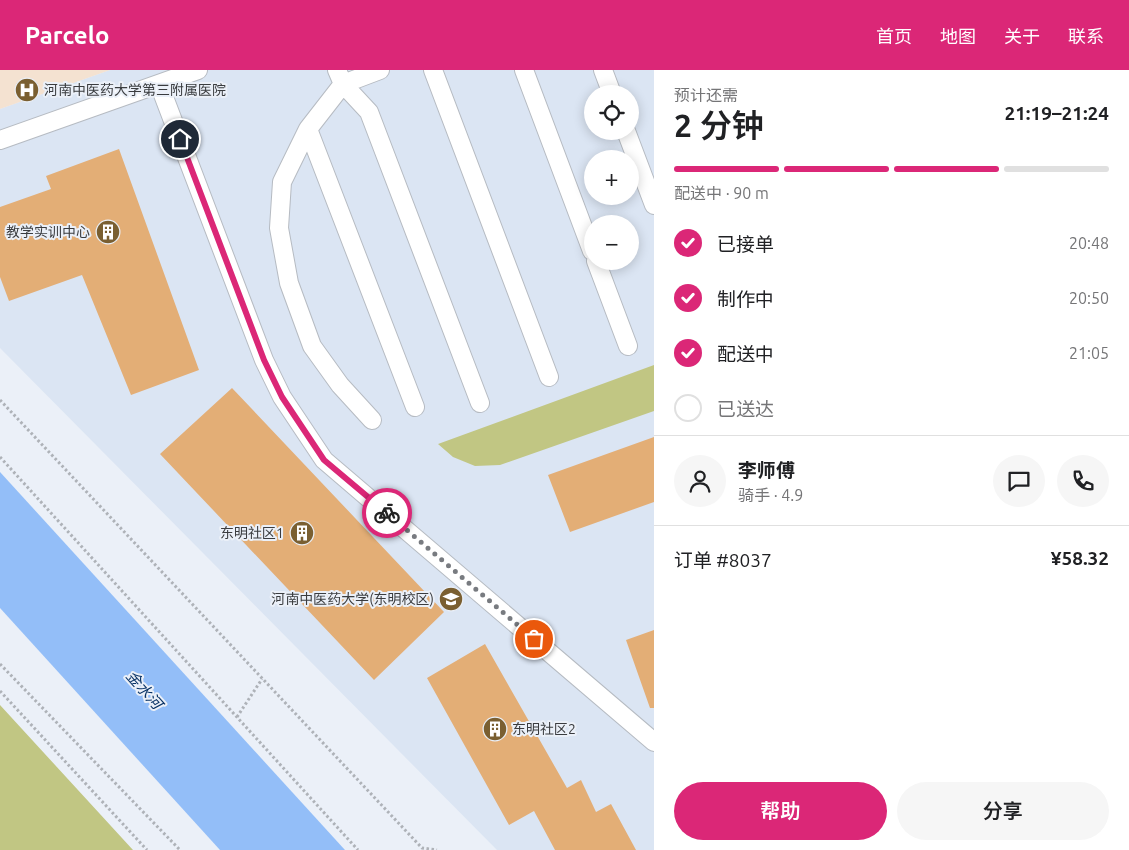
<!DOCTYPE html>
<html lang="zh">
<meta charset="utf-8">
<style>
body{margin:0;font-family:Ubuntu,"Noto Sans SC",sans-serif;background:#f6f6f6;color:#202124;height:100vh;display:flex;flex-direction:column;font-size:19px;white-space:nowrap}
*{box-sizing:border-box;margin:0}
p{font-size:16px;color:#757577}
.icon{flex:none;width:28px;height:28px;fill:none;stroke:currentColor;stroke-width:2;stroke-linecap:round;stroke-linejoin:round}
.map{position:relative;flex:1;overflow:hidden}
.side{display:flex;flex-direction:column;background:#fff;width:475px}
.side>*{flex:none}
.buttons{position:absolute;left:584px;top:15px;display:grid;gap:10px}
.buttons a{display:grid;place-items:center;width:55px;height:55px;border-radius:50%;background:#fff;box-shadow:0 2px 12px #0003;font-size:25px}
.pin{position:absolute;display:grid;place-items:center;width:42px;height:42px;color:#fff;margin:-21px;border:2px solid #fff;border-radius:50%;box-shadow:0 1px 5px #0007}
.courier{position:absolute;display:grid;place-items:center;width:50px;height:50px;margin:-25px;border:4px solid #db2777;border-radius:50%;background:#fff;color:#222;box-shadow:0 1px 6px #0007}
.head em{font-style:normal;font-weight:600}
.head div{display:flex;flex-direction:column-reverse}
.head{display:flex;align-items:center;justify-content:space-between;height:85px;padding:0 20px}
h1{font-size:32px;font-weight:600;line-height:38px}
.bar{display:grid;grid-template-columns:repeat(4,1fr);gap:8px 5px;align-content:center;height:60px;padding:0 20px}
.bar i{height:6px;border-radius:4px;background:#e0e0e0}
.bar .active{background:#db2777}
.bar p{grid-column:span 4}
.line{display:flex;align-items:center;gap:12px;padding:0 20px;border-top:1px solid #e0e0e0}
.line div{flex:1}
.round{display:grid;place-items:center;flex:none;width:52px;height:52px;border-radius:26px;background:#f6f6f6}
ol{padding:0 20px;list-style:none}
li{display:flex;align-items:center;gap:15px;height:55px}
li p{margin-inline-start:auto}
li .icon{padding:5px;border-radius:50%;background:#db2777;color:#fff;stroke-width:4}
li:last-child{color:#757577}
li i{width:28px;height:28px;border:2px solid #e0e0e0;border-radius:50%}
.action{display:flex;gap:10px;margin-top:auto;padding:10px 20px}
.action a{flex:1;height:58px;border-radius:30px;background:#db2777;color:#fff;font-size:20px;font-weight:600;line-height:58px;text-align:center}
.action a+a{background:#f6f6f6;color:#202124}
header{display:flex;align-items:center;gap:30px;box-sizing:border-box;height:70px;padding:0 25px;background:#db2777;color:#fff}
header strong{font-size:24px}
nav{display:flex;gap:28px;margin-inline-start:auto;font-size:18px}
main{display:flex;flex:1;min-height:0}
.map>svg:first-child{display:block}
</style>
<header>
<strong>Parcelo</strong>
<nav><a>首页</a><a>地图</a><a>关于</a><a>联系</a></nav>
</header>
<main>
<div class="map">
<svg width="654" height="780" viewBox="0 0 654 780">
<rect width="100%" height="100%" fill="#ebf0f8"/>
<!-- built -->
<path fill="#dbe5f3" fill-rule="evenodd" d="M 110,0 L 654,0 L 654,780 L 497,780 L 0,278 L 0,39 ZM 592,24 L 630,24 L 630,61 L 592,61 ZM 592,89 L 630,89 L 630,126 L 592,126 ZM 592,154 L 630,154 L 630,191 L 592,191 Z"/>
<!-- medical -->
<path fill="#f4e2d1" d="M 0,0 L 110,0 L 0,39 Z"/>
<!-- green -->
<path fill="#c1c683" d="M 654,295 L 654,341 L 500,395 L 475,396 L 453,387 L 438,374 Z
M 0,635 L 133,780 L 0,780 Z"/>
<!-- water -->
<path fill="#93bef8" d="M 0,402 L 345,780 L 220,780 L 0,538 Z"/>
<!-- building -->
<path fill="#e3ae76" d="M 119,79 L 199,300 L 131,325 L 82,205 L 9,231 L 0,207 L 0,137 L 51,119 L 46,106 Z
M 232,318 L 444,542 L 374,610 L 160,384 Z
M 654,367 L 654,432 L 570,462 L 548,405 Z
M 654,560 L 654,638 L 650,638 L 626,570 Z
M 485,574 L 567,718 L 581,710 L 596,742 L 611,734 L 636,780 L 555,780 L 534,741 L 509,755 L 427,608 Z"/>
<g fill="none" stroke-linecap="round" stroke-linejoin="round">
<!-- service casing -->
<g stroke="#b6bbc2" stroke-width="20">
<path id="service" d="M 337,0 L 343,14 L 380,0
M 433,0 L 549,307
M 524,0 L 592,181
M 603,0 L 612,24
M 159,14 L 264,290 L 282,327 L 324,390 L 654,672
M 308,59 L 282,112 L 279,158 L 289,213 L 312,276 L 340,315 L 372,350
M 626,61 L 654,135
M 0,70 L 198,0
M 596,191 L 628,276
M 415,337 L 308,59 L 343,14 L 369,42 L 480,333"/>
</g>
<!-- path -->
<path stroke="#aeb2b8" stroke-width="3" stroke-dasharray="2.5 2.5" stroke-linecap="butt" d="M 0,330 L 422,778 L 437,780
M 0,387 L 358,780
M 0,594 L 180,780
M 0,621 L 147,780
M 237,647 L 262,609"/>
<!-- service -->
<use href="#service" stroke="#fff" stroke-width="18"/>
</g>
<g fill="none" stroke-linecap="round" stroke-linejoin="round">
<!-- done -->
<path stroke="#787b80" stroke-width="5" stroke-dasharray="0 9" d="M 387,443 L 534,569"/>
<!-- route -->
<path stroke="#db2777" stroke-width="6" d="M 180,69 L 264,290 L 282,327 L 324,390 L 387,443"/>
</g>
<!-- icons -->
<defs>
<g id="hospital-disc" transform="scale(1.25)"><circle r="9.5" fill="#7a5f31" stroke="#ebf0f8"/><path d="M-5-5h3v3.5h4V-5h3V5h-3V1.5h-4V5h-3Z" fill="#fff"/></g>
<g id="building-disc" transform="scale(1.25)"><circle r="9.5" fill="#7a5f31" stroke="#ebf0f8"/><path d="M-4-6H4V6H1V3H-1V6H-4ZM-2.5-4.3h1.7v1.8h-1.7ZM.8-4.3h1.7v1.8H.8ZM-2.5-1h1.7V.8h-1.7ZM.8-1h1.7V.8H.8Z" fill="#fff"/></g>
<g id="university-disc" transform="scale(1.25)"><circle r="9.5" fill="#7a5f31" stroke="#ebf0f8"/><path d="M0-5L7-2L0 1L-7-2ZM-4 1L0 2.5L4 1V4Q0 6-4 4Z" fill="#fff"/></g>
</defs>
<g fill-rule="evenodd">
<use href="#hospital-disc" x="27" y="20"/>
<use href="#building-disc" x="108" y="162"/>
<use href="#building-disc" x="302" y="463"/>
<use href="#university-disc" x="451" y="529"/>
<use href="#building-disc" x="495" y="659"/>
</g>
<g text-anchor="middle" stroke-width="4" stroke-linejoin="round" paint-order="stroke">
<!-- poi labels -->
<g font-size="14" fill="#3a3c3f" stroke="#ebf0f8" text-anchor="end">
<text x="44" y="25" text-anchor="start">河南中医药大学第三附属医院</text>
<text x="90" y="167">教学实训中心</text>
<text x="284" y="468">东明社区1</text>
<text x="434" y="534">河南中医药大学(东明校区)</text>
<text x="512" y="664" text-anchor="start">东明社区2</text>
</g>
<!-- water labels -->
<g font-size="15" font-style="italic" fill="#093366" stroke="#ebf0f8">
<text transform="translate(144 620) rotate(48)" y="5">金水河</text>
</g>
</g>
</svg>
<div class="buttons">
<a><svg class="icon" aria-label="locate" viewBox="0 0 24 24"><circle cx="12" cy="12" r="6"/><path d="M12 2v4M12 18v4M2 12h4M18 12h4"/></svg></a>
<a>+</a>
<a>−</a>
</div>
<div class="pin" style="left:534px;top:569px;background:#ea580c"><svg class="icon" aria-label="bag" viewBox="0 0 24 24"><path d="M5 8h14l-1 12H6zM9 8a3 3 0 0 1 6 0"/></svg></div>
<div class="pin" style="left:180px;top:69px;background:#1f2937"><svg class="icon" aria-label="home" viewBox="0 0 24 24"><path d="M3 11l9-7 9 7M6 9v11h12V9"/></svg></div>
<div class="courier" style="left:387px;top:443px"><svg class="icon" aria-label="bike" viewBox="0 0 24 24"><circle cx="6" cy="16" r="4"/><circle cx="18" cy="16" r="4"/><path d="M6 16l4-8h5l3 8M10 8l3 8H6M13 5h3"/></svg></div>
</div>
<section class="side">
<div class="head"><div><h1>2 分钟</h1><p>预计还需</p></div><em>21:19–21:24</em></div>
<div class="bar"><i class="active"></i><i class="active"></i><i class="active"></i><i></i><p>配送中 · 90 m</p></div>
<ol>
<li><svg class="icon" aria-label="check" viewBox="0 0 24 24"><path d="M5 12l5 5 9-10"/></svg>已接单<p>20:48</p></li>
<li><svg class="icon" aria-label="check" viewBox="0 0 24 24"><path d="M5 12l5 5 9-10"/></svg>制作中<p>20:50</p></li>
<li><svg class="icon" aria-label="check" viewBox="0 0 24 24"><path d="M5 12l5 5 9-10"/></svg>配送中<p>21:05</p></li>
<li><i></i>已送达</li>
</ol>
<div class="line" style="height:90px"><a class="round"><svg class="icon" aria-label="person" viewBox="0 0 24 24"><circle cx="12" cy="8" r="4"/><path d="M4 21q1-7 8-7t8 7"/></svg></a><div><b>李师傅</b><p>骑手 · 4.9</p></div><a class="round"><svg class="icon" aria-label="chat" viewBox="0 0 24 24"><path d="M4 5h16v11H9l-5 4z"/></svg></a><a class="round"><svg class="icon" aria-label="phone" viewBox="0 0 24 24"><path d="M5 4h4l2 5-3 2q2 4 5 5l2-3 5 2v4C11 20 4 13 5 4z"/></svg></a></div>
<div class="line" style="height:65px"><div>订单 #8037</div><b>¥58.32</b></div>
<div class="action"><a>帮助</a><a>分享</a></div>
</section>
</main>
